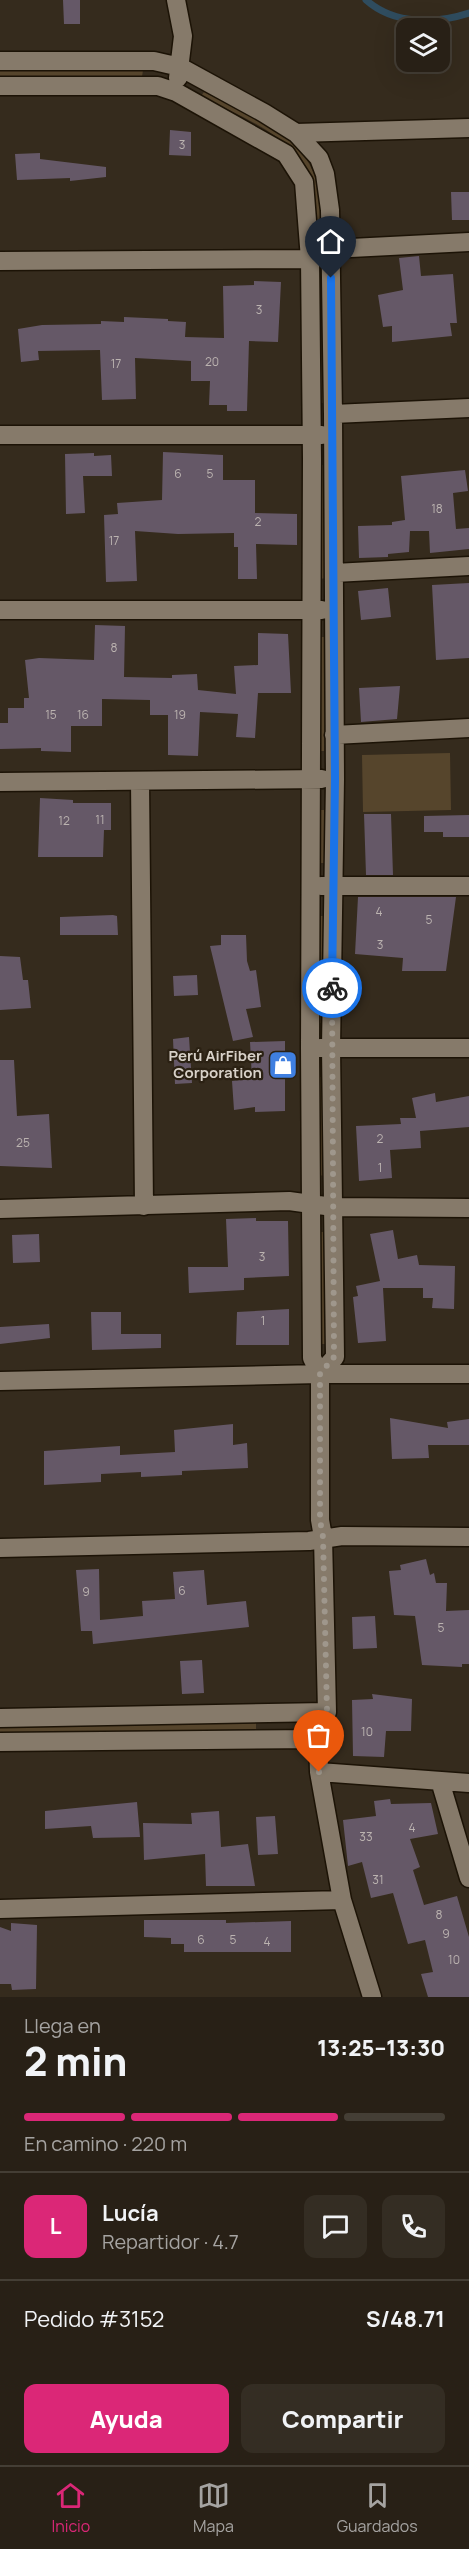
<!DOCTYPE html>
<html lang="es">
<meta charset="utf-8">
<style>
body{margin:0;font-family:Manrope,sans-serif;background:#342d23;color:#f1f3f6;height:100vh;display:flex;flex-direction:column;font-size:22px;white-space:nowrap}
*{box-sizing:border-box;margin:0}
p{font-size:20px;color:#a5a3a1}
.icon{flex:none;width:33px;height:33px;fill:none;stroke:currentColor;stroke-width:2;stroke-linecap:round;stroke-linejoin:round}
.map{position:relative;height:1997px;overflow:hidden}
.drawer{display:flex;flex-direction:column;background:#282016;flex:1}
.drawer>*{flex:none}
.controls{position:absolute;left:396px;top:18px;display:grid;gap:12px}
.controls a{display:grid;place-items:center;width:54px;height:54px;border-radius:12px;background:#282016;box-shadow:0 6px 24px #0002,0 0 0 2px #443e35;font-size:30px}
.pin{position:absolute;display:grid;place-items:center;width:51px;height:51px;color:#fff;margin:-62px -26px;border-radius:50% 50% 50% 0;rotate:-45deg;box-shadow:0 0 6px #0007}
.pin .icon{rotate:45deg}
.courier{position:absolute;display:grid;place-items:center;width:60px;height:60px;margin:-30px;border:4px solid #1a73e8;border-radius:50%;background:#fff;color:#222;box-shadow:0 2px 8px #0007}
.overview em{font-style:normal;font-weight:800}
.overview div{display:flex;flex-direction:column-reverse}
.overview{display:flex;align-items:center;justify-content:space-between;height:102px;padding:0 24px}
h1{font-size:39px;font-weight:800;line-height:45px}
.bar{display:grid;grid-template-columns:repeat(4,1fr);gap:9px 6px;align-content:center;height:72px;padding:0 24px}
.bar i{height:8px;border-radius:4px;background:#443e35}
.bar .on{background:#db2777}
.bar p{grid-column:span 4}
.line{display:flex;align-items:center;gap:15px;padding:0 24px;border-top:2px solid #443e35}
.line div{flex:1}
.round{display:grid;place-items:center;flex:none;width:63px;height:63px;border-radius:12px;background:#342d23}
.primary-button{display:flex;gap:12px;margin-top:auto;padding:12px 24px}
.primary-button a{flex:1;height:69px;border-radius:12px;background:#db2777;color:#fff;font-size:24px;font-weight:800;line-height:69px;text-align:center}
.primary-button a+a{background:#342d23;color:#f1f3f6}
.tabs{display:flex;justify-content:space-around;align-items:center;height:84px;border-top:2px solid #443e35;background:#282016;font-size:16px;color:#a5a3a1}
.tabs a{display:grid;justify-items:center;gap:3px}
.tabs .on{color:#db2777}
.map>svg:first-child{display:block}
</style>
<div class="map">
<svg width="469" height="1997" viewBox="0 0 469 1997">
<rect width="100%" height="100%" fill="#352b1d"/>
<!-- green -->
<path fill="#56452c" d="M 0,70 L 143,70 L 142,77 L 0,77 Z
M 204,92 C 238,110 299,133 313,172 C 320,189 319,208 321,226 L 316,227 C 315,215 316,202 313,190 C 303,137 243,119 201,96 Z
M 318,283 L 323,283 L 325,403 L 319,403 Z
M 320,465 L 326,465 L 326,578 L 320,579 Z
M 320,637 L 326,637 L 324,751 L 318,751 Z
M 450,753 L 451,810 L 363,812 L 362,755 Z
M 319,810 L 324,810 L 325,863 L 319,863 Z
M 318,916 L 324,916 L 325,1023 L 318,1023 Z
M 319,1077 L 324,1077 L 324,1176 L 319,1175 Z
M 319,1232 L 326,1232 L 327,1344 L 320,1344 Z
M 256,1723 L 256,1729 L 0,1734 L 0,1728 Z"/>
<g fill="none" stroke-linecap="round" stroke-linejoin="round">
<!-- stream -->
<path stroke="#2f4c5e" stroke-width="7" d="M 366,0 C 394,25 435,24 469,13"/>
</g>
<!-- building -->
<path fill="#655867" d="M 63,0 L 80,0 L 80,24 L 64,24 Z
M 170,130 L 191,132 L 191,156 L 169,155 Z
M 40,153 L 40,159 L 106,167 L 106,177 L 70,181 L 70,178 L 17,180 L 15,154 Z
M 451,192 L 469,192 L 469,220 L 452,220 Z
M 419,256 L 421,276 L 453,274 L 457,323 L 450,323 L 452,336 L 392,342 L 392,326 L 383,327 L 378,295 L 403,290 L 399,258 Z
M 254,281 L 281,282 L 278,342 L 249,341 L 247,411 L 227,411 L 227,405 L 209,405 L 210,381 L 191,381 L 191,361 L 135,358 L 136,399 L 102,400 L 100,350 L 38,351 L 39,360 L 21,362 L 18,329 L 42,325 L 101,324 L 101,321 L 124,322 L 124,317 L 168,319 L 168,321 L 186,322 L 185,337 L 224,338 L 223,286 L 254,285 Z
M 163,452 L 223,455 L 223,480 L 255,480 L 255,513 L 297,514 L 297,545 L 256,544 L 257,579 L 238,579 L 238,547 L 234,547 L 234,533 L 178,534 L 135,531 L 137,581 L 106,582 L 104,515 L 118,514 L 117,503 L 162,500 Z
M 94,453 L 94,456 L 111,455 L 112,476 L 83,476 L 85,513 L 66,514 L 65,454 Z
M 465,470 L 468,491 L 453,493 L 456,529 L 469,528 L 469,549 L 430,553 L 429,531 L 410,531 L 409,552 L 388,554 L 388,557 L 359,558 L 358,526 L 392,525 L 392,522 L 405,520 L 401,476 Z
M 469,583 L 469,658 L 436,660 L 432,585 Z
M 388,588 L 391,617 L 361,620 L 358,591 Z
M 95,625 L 125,626 L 124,677 L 172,678 L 172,675 L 197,674 L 198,690 L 236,694 L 234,666 L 258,665 L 258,633 L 288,634 L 291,693 L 258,693 L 255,738 L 236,737 L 238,714 L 200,712 L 198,756 L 168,755 L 168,715 L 150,715 L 150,700 L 102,699 L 102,726 L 71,726 L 71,752 L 41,751 L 41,748 L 0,749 L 0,723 L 8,723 L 8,708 L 24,708 L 24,698 L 29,698 L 25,660 L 39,658 L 94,660 Z
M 400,686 L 397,719 L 361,722 L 359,688 Z
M 40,798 L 73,800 L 73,803 L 111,803 L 111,830 L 104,830 L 103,857 L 38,857 Z
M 364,814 L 391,814 L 393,875 L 366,875 Z
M 469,815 L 469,837 L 443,837 L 443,832 L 424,832 L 424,816 Z
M 358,897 L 456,897 L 446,971 L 402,971 L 403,958 L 355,954 Z
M 113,915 L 117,916 L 118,935 L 60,935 L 60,917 Z
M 221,935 L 246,935 L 247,961 L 250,971 L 256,970 L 261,1007 L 246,1009 L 253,1037 L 233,1041 L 210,946 L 221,945 Z
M 0,956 L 20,957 L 23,980 L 28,980 L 31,1008 L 0,1010 Z
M 197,975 L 198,995 L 174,996 L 173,976 Z
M 189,1037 L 192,1083 L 175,1084 L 173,1039 Z
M 285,1041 L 285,1111 L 255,1112 L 255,1107 L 234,1110 L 232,1081 L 252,1079 L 250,1042 Z
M 0,1060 L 14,1060 L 17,1116 L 49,1114 L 52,1168 L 0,1166 Z
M 435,1093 L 436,1102 L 469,1096 L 469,1127 L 420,1131 L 421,1148 L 390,1150 L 392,1178 L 359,1181 L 356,1126 L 401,1124 L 400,1118 L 416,1118 L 412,1098 Z
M 256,1218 L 256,1221 L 288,1221 L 289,1276 L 244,1278 L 244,1290 L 189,1293 L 188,1267 L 228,1267 L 226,1219 Z
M 393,1230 L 398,1259 L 417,1255 L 419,1265 L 455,1266 L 454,1309 L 432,1308 L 433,1298 L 423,1298 L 423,1288 L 383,1288 L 386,1341 L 358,1343 L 353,1297 L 358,1296 L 356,1286 L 380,1281 L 370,1234 Z
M 39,1234 L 40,1262 L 13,1263 L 12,1235 Z
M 289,1309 L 289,1345 L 236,1345 L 237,1312 Z
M 91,1312 L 121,1312 L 121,1334 L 161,1334 L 161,1348 L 92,1350 Z
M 49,1324 L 50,1338 L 0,1344 L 0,1327 Z
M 390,1418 L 448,1428 L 447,1422 L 469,1419 L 469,1445 L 428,1445 L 429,1458 L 392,1459 Z
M 233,1424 L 233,1445 L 247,1443 L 248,1468 L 182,1471 L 182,1475 L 141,1477 L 141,1472 L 101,1474 L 101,1482 L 44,1485 L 44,1451 L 120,1446 L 120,1455 L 175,1452 L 174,1430 Z
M 426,1559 L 430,1575 L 434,1573 L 436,1583 L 447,1583 L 446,1611 L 469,1610 L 469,1664 L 462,1664 L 462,1667 L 422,1665 L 415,1616 L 394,1615 L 389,1571 L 401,1570 L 400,1565 Z
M 99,1569 L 100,1620 L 143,1616 L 142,1601 L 175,1599 L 173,1572 L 204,1570 L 207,1605 L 246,1601 L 249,1627 L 93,1644 L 92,1631 L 81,1631 L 76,1570 Z
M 375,1616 L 377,1648 L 353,1649 L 352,1617 Z
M 202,1660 L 204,1693 L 182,1694 L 180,1661 Z
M 372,1694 L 412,1699 L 411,1731 L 386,1731 L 384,1757 L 353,1756 L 352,1700 L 373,1699 Z
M 390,1799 L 391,1804 L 431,1803 L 438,1834 L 410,1839 L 420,1867 L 413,1870 L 424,1905 L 457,1896 L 469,1937 L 469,1997 L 428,1997 L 421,1974 L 433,1972 L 425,1940 L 408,1944 L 393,1893 L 371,1898 L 362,1862 L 348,1866 L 343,1820 L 376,1816 L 374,1801 Z
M 137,1802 L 140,1837 L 93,1838 L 91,1826 L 45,1829 L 45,1811 Z
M 219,1811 L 221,1847 L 248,1844 L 255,1886 L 206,1886 L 205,1854 L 144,1860 L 143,1823 L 192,1824 L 191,1813 Z
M 275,1816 L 278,1854 L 258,1855 L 256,1817 Z
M 144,1920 L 226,1920 L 226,1923 L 291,1921 L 291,1952 L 184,1952 L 184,1944 L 171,1944 L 171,1938 L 144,1937 Z
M 11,1923 L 37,1925 L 36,1989 L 12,1990 L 11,1984 L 0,1984 L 0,1927 L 11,1931 Z"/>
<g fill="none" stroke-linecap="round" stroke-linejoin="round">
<!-- minor casing -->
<g stroke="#1c1306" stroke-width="21">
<path id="minor" d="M 176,0 L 183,36 L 178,78
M 0,61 L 154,61 L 180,67 L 264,113 L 296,133 L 319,158 L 325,174 L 330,210 L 333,414 L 335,779 L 331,1048 L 335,1357 L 320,1374
M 0,86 L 158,86 L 176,92 L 286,154 L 304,182 L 310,259 L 312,459 L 310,1048 L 312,1358 L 320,1374 L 320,1520 L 323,1537 L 327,1712 L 318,1739 L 319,1772 L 342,1900 L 372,1997
M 296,133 L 469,128
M 0,261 L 310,259 L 331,249 L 469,242
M 333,414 L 469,408
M 0,435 L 322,435
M 334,573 L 469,566
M 0,610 L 322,610
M 334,735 L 469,728
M 140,781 L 144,1206
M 0,782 L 322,779
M 321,886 L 469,886
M 320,1048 L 469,1048
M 0,1209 L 289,1201 L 333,1207 L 469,1208
M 0,1381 L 320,1374 L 469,1374
M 0,1548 L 309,1541 L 342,1536 L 469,1537
M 0,1718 L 327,1712
M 0,1742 L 318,1739
M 319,1772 L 469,1783
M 440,1781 L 469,1878
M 0,1909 L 342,1900"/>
</g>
<!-- minor -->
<use href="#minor" stroke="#867a6a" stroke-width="18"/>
</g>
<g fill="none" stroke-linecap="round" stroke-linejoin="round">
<!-- done -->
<path stroke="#9f978c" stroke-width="6" stroke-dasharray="0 10.8" d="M 319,1772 L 318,1739 L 327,1712 L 323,1537 L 320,1520 L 320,1374 L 334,1357 L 332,988"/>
<!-- route -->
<path stroke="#1a73e8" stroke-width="8" d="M 331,278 L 335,779 L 332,988"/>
</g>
<!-- icons -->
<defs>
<g id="shop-square" transform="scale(1.5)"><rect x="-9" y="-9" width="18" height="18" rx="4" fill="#3f7fe0" stroke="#2b2113"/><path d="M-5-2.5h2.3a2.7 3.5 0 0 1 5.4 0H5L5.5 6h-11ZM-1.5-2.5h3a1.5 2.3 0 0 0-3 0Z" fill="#fff"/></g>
</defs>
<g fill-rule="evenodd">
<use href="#shop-square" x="283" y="1065"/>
</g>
<g text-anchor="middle" stroke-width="4.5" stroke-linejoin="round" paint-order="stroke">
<!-- number labels -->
<g font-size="12" fill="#bbb3b0">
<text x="182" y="149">3</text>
<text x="259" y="314">3</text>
<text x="212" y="366">20</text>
<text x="116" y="368">17</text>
<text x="178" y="478">6</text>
<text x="210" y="478">5</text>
<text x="437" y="513">18</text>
<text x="258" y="526">2</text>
<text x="114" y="545">17</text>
<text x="114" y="652">8</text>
<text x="51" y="719">15</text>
<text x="83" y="719">16</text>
<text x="180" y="719">19</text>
<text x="100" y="824">11</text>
<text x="64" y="825">12</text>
<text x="379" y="916">4</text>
<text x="429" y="924">5</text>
<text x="380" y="949">3</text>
<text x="380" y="1143">2</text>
<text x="23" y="1147">25</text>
<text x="380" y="1172">1</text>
<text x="262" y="1261">3</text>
<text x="263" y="1325">1</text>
<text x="182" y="1595">6</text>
<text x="86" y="1596">9</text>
<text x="441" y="1632">5</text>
<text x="367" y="1736">10</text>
<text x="412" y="1832">4</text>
<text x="366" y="1841">33</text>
<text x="378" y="1884">31</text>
<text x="439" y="1919">8</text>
<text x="446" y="1938">9</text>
<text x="201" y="1944">6</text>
<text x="233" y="1944">5</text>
<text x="267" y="1946">4</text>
<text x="454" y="1964">10</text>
</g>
<!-- poi labels -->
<g font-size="15" font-weight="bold" fill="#d8d1c8" stroke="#2b2113" text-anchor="end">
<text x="262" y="1061">Perú AirFiber<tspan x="262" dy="17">Corporation</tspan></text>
</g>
</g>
</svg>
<div class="controls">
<a><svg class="icon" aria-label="layers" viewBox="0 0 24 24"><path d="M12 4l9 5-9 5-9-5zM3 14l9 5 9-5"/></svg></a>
</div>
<div class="pin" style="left:319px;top:1772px;background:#ea580c"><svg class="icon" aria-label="bag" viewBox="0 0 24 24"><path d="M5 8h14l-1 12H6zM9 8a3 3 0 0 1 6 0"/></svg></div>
<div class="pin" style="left:331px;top:278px;background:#1f2937"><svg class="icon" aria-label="home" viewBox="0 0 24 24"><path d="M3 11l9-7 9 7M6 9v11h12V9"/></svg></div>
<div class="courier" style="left:332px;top:988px"><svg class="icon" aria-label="bike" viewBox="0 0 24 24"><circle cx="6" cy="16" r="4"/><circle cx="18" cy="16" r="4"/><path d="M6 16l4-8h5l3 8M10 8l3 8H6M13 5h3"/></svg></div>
</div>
<section class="drawer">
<div class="overview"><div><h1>2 min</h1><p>Llega en</p></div><em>13:25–13:30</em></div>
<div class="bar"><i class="on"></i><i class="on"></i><i class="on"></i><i></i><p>En camino · 220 m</p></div>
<div class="line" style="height:108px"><b class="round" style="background:#db2777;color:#fff">L</b><div><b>Lucía</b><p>Repartidor · 4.7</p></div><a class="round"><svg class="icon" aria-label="chat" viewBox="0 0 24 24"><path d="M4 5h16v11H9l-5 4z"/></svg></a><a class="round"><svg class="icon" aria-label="phone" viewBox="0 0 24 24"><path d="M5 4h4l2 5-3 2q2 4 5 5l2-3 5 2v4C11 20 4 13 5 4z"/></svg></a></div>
<div class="line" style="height:78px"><div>Pedido #3152</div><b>S/48.71</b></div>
<div class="primary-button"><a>Ayuda</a><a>Compartir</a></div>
</section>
<nav class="tabs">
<a class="on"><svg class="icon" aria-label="home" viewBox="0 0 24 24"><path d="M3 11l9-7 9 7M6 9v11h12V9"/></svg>Inicio</a>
<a><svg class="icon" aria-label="map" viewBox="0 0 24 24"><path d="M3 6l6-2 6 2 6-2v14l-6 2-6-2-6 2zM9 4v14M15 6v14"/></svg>Mapa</a>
<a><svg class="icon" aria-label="saved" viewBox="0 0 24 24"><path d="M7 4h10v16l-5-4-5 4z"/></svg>Guardados</a>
</nav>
